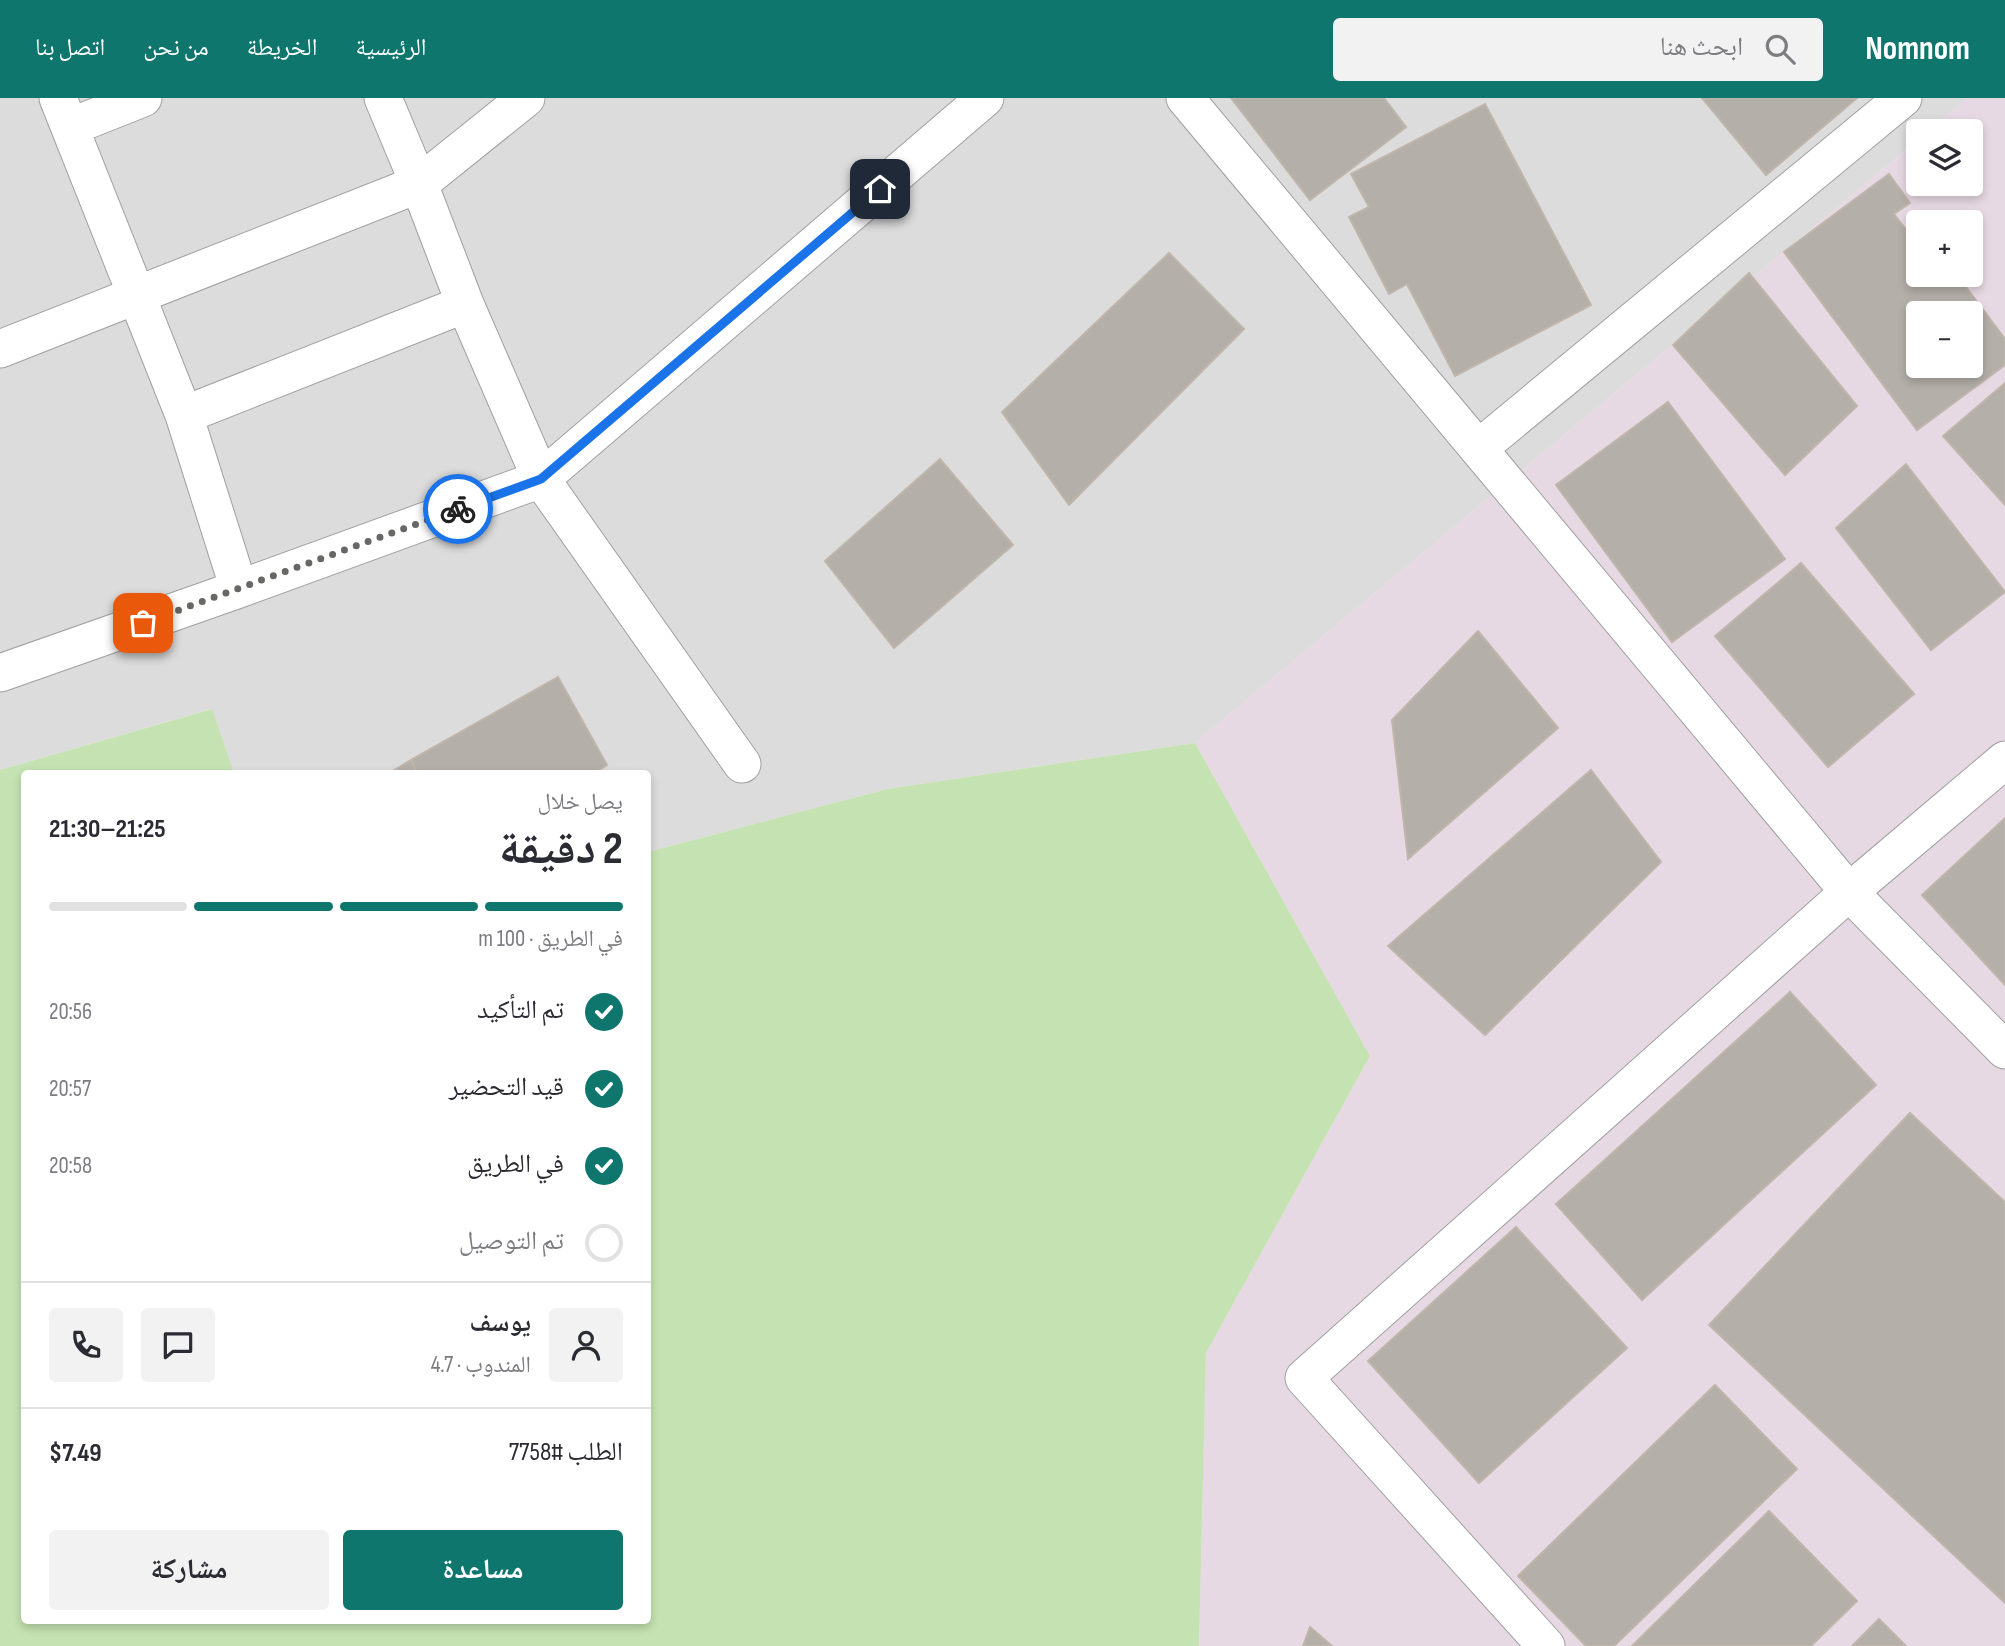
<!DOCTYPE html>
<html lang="ar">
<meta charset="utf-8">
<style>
body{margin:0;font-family:"Sofia Sans Condensed","Noto Naskh Arabic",sans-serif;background:#f2f2f3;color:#2b2b33;direction:rtl;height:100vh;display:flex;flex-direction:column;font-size:26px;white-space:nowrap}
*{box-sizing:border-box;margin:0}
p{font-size:23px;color:#7c7c81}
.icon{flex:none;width:38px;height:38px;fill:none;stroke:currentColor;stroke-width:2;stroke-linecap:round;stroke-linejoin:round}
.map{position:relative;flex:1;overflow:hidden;direction:ltr}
.details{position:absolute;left:21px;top:672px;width:630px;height:854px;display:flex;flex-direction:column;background:#fff;border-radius:7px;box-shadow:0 4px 10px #0003;direction:rtl}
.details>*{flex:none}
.tools{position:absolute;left:1906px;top:21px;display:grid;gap:14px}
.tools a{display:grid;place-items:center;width:77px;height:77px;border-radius:7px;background:#fff;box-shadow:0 4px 10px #0003;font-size:35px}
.pin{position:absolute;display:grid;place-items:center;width:60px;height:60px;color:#fff;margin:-30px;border-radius:14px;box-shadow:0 4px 10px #0006}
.courier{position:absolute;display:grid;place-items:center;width:70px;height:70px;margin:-35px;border:5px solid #1a73e8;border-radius:50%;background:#fff;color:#222;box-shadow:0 2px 9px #0007}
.head em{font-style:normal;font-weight:700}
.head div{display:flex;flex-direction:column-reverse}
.head{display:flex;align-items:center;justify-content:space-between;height:119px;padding:0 28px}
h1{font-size:46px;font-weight:700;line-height:52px}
.bar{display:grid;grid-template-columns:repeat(4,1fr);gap:10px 7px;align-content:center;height:84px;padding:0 28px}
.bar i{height:9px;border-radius:5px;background:#e1e1e2}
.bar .active{background:#0f766e}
.bar p{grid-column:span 4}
.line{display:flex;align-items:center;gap:18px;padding:0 28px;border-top:2px solid #e1e1e2}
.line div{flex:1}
.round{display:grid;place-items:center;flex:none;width:74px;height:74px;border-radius:7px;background:#f2f2f3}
ol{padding:0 28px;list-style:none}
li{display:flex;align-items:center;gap:21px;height:77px}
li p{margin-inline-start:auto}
li .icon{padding:7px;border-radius:50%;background:#0f766e;color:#fff;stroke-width:4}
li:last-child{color:#7c7c81}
li i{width:38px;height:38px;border:4px solid #e1e1e2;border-radius:50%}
.button{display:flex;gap:14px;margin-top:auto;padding:14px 28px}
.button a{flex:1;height:80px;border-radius:7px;background:#0f766e;color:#fff;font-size:28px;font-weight:700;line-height:80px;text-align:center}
.button a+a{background:#f2f2f3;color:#2b2b33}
header{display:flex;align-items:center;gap:42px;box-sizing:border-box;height:98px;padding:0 35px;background:#0f766e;color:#fff}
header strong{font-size:33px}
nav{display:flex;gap:38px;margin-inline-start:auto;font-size:24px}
.search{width:490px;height:63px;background:#f2f2f3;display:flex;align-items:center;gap:18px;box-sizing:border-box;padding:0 24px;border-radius:7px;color:#7c7c81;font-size:26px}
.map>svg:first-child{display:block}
</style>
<header>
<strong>Nomnom</strong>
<div class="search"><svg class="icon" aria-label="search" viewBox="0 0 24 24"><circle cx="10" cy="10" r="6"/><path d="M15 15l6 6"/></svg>ابحث هنا</div>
<nav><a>الرئيسية</a><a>الخريطة</a><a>من نحن</a><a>اتصل بنا</a></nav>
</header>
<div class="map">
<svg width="2005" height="1548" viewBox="0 0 2005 1548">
<rect width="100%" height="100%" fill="#efede6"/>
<!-- residential -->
<path fill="#dddcdc" d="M 0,0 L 1968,0 L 1928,33 L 1918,33 L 1918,42 L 1195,645 L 887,691 L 648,754 L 648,676 L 234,675 L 211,611 L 0,672 Z"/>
<!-- industrial -->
<path fill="#e7d9e3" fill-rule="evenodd" d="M 1968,0 L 2005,0 L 2005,1548 L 1199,1548 L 1206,1255 L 1370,958 L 1195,645 L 1918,42 L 1918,86 L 1970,86 L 1970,33 L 1928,33 ZM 1918,124 L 1970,124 L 1970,177 L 1918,177 ZM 1918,215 L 1970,215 L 1970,268 L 1918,268 Z"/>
<!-- grass -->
<path fill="#c5e3b2" d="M 212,611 L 234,675 L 24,676 L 24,1522 L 648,1522 L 648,754 L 887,691 L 1195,645 L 1370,958 L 1206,1255 L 1199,1548 L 0,1548 L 0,672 Z"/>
<!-- building -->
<path fill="#b4afa9" stroke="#bfb5aa" stroke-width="2" fill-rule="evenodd" d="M 1231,0 L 1384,0 L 1406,29 L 1310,102 Z
M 1702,0 L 1857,0 L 1766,77 Z
M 1485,6 L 1591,207 L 1455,278 L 1407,186 L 1389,196 L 1349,119 L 1369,109 L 1351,76 Z
M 1889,76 L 1910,105 L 1894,116 L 1911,138 L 1918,134 L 1918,177 L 1957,177 L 2005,241 L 2005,267 L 1917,332 L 1784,154 ZM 1918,215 L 1970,215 L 1970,268 L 1918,268 Z
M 1169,155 L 1244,231 L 1069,407 L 1002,314 Z
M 1749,175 L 1857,308 L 1785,377 L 1673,247 Z
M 2005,285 L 2005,407 L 1943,338 Z
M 1668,304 L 1785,461 L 1672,544 L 1556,387 Z
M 940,361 L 1013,447 L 894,550 L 825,463 Z
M 1906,366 L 2005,494 L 1931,552 L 1836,430 Z
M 1801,465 L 1914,596 L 1828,669 L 1715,538 Z
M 1478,533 L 1558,630 L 1408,761 L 1392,622 Z
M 558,579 L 607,667 L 593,676 L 418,676 L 411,662 Z
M 411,662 L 418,676 L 388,676 Z
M 1591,672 L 1661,764 L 1485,937 L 1388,848 Z
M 2005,720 L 2005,887 L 1922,797 Z
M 1790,894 L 1876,987 L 1642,1202 L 1556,1106 Z
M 1910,1015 L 2005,1104 L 2005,1505 L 1709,1227 Z
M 1516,1129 L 1627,1250 L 1479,1385 L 1368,1263 Z
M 1715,1287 L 1797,1371 L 1614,1548 L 1586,1548 L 1518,1478 Z
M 1769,1413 L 1857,1503 L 1811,1548 L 1632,1548 Z
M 1879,1521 L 1906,1548 L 1852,1548 Z
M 1310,1529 L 1332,1548 L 1303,1548 Z"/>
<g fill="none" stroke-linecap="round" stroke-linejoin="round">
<!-- street casing -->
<g stroke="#a0a0a0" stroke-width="39">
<path id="street" d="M 58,0 L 184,317 L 239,491
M 526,0 L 419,86 L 465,206 L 541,381 L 742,666
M 1185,0 L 1849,794 L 2005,952
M 70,29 L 143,0
M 0,251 L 419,86 L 383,0
M 184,317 L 465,206
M 1479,350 L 1903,0
M 0,575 L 239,491 L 541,381 L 985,0
M 1546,1548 L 1304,1280 L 1849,794 L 2005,662"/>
</g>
<!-- street -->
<use href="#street" stroke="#fff" stroke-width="37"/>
</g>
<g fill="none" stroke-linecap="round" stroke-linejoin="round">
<!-- done -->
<path stroke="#686765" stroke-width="7" stroke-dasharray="0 12.6" d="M 143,525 L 458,411"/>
<!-- route -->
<path stroke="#1a73e8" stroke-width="9" d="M 458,411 L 541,381 L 880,91"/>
</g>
</svg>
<div class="tools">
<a><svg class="icon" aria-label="layers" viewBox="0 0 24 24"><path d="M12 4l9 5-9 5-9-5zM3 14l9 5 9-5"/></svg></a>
<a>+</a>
<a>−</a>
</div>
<div class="pin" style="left:143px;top:525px;background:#ea580c"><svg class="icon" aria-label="bag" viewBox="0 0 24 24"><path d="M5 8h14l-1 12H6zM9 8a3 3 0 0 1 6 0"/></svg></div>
<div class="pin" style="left:880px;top:91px;background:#1f2937"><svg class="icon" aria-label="home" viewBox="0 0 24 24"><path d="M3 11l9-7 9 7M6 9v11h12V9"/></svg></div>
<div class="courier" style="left:458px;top:411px"><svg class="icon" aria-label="bike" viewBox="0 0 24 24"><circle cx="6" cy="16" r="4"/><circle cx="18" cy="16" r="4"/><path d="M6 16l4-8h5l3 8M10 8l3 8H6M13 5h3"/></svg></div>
<section class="details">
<div class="head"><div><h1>2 دقيقة</h1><p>يصل خلال</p></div><em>21:25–21:30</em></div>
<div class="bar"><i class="active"></i><i class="active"></i><i class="active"></i><i></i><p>في الطريق · 100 m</p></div>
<ol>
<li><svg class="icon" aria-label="check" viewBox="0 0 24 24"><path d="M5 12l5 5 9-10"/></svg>تم التأكيد<p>20:56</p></li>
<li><svg class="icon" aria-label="check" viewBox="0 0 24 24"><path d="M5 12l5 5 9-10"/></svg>قيد التحضير<p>20:57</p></li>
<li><svg class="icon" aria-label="check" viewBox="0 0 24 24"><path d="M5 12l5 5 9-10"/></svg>في الطريق<p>20:58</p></li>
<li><i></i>تم التوصيل</li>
</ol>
<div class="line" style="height:126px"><a class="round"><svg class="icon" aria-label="person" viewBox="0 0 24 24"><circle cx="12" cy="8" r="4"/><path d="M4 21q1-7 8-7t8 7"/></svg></a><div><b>يوسف</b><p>المندوب · 4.7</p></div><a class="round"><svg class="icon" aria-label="chat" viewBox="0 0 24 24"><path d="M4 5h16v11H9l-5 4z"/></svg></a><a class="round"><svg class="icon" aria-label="phone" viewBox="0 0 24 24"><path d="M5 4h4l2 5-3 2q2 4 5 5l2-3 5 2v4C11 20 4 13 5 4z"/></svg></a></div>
<div class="line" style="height:91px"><div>الطلب #7758</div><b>$7.49</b></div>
<div class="button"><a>مساعدة</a><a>مشاركة</a></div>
</section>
</div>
